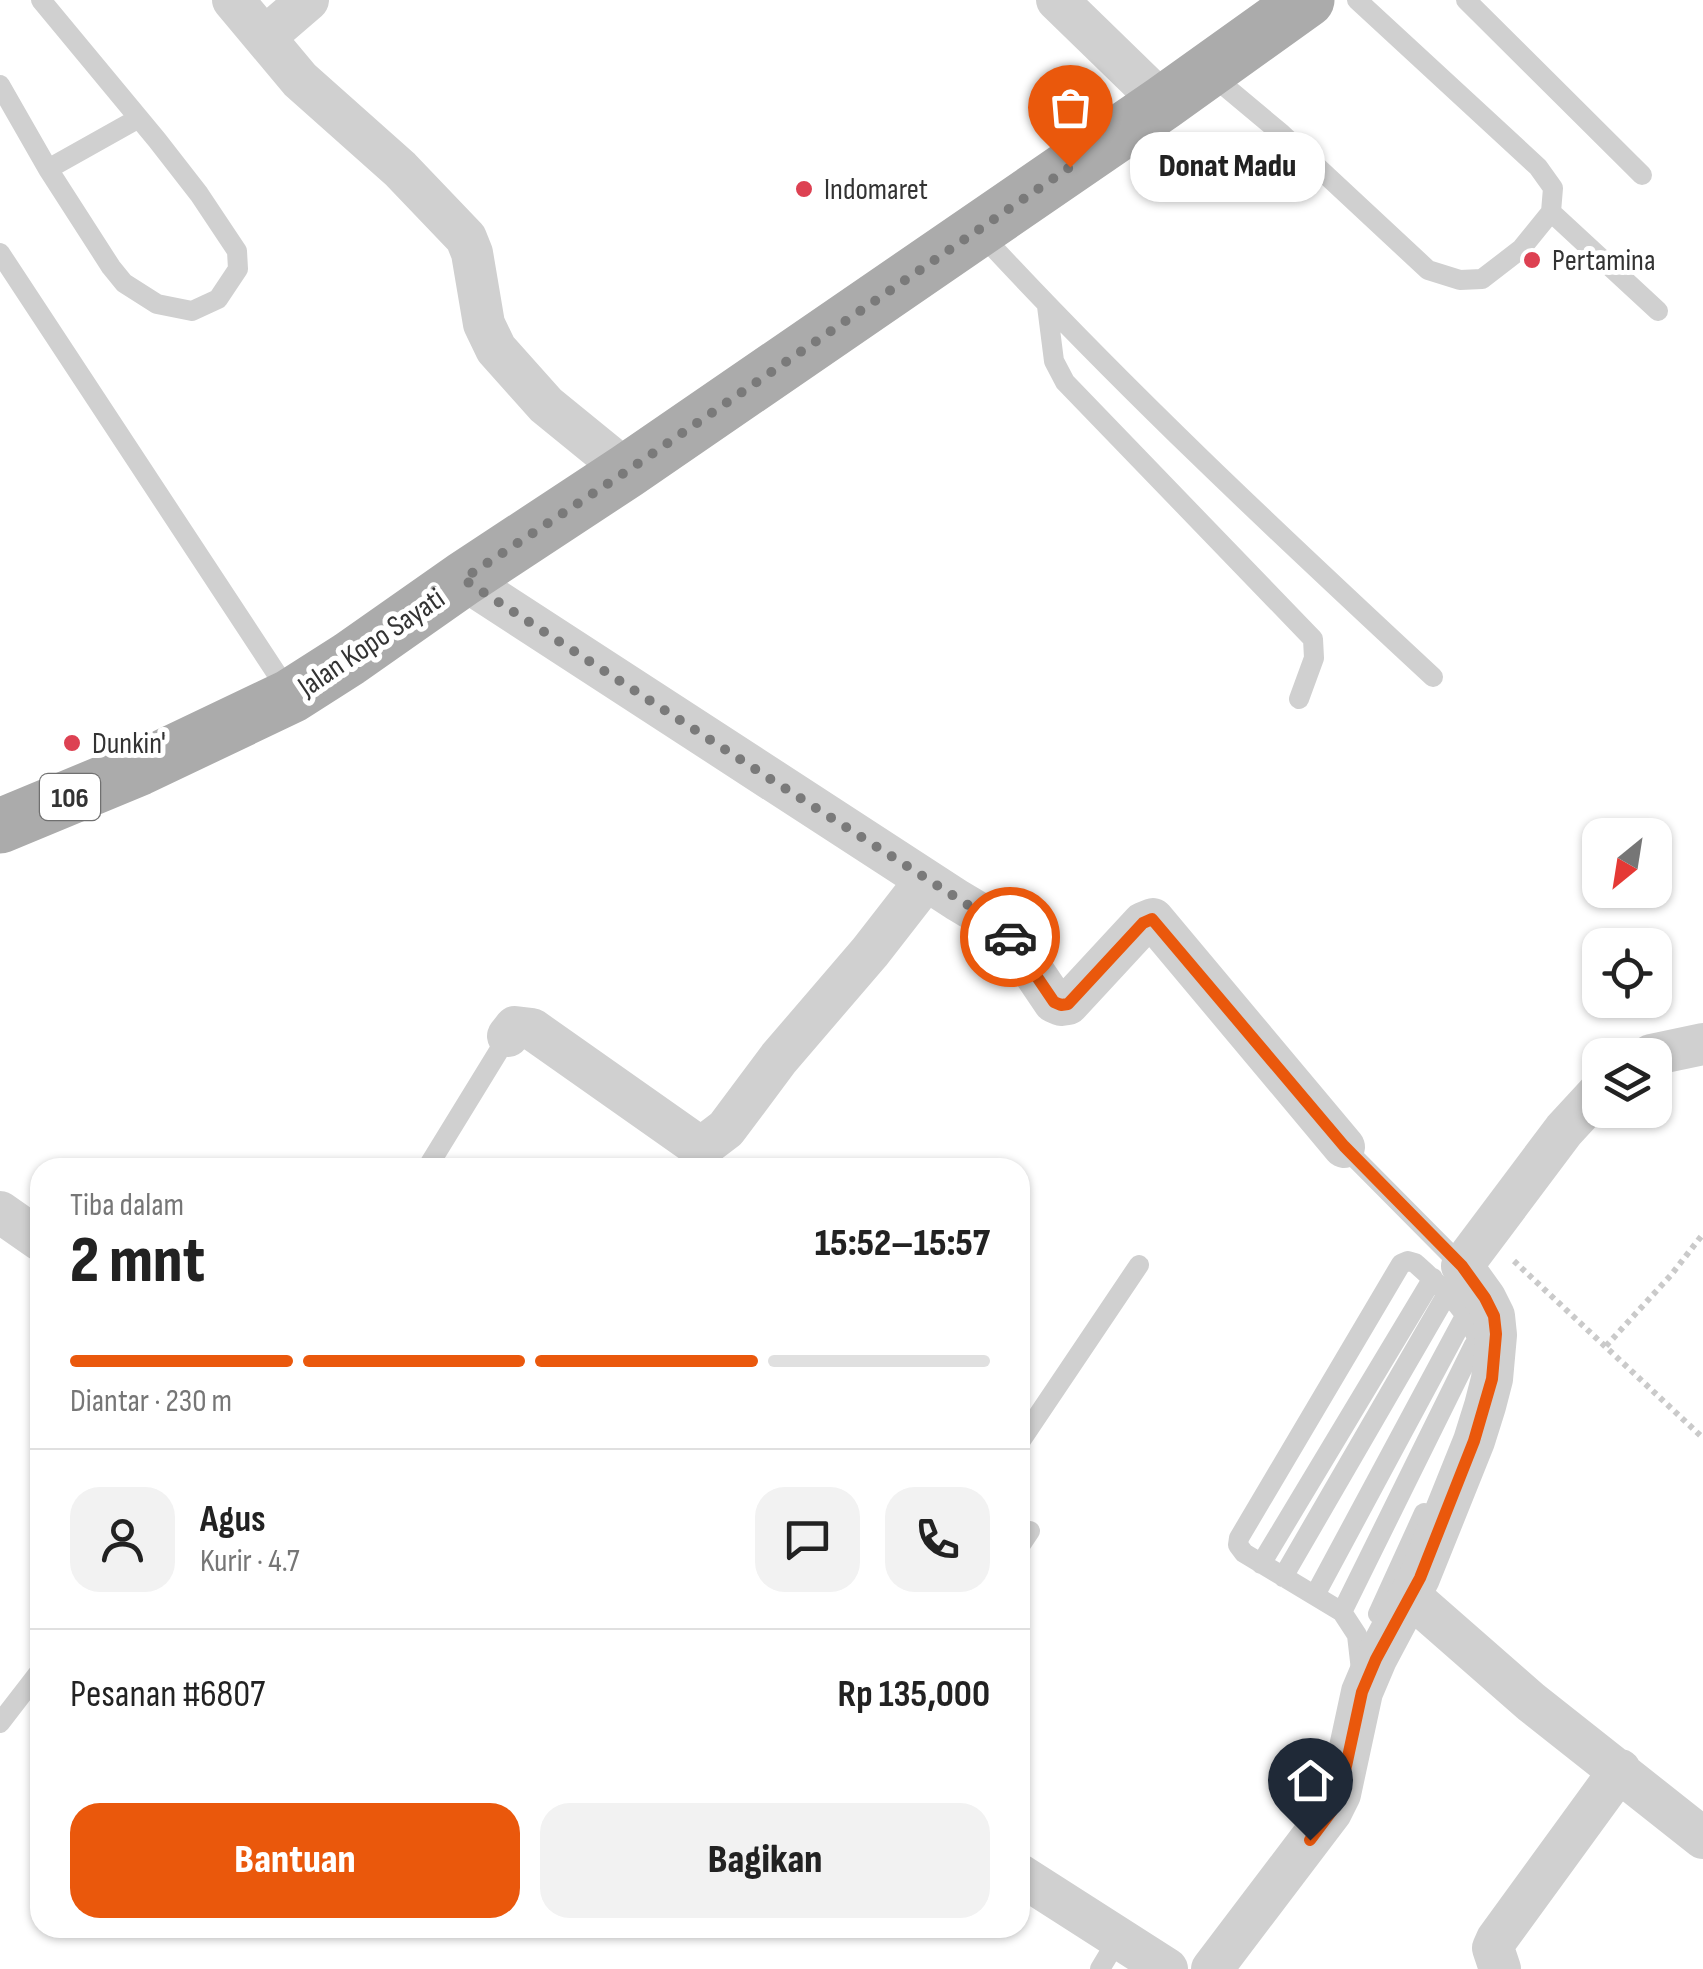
<!DOCTYPE html>
<html lang="id">
<meta charset="utf-8">
<style>
body{margin:0;font-family:"Sofia Sans Condensed",sans-serif;background:#f2f2f2;color:#222;height:100vh;display:flex;flex-direction:column;font-size:38px;white-space:nowrap}
*{box-sizing:border-box;margin:0}
p{font-size:32px;color:#767676}
.icon{flex:none;width:55px;height:55px;fill:none;stroke:currentColor;stroke-width:2;stroke-linecap:round;stroke-linejoin:round}
.map{position:relative;flex:1;overflow:hidden}
.sheet{position:absolute;left:30px;top:1158px;width:1000px;height:780px;display:flex;flex-direction:column;background:#fff;border-radius:30px;box-shadow:0 2px 8px #0004}
.sheet>*{flex:none}
.needle{width:65px;rotate:210deg}
.buttons{position:absolute;left:1582px;top:818px;display:grid;gap:20px}
.buttons a{display:grid;place-items:center;width:90px;height:90px;border-radius:20px;background:#fff;box-shadow:0 2px 8px #0004;font-size:50px}
.pin{position:absolute;display:grid;place-items:center;width:85px;height:85px;color:#fff;margin:-102px -42px;border-radius:50% 50% 50% 0;rotate:-45deg;box-shadow:0 0 10px #0007}
.pin .icon{rotate:45deg}
.courier{position:absolute;display:grid;place-items:center;width:100px;height:100px;margin:-50px;border:8px solid #ea580c;border-radius:50%;background:#fff;color:#222;box-shadow:0 2px 12px #0007}
.bubble{position:absolute;height:70px;border-radius:30px;background:#fff;box-shadow:0 2px 8px #0004;font-size:32px;font-weight:800;line-height:70px;text-align:center}
.overview em{font-style:normal;font-weight:800}
.overview div{display:flex;flex-direction:column-reverse}
.overview{display:flex;align-items:center;justify-content:space-between;height:170px;padding:0 40px}
h1{font-size:65px;font-weight:800;line-height:75px}
.bar{display:grid;grid-template-columns:repeat(4,1fr);gap:15px 10px;align-content:center;height:120px;padding:0 40px}
.bar i{height:12px;border-radius:8px;background:#e0e0e0}
.bar .current{background:#ea580c}
.bar p{grid-column:span 4}
.line{display:flex;align-items:center;gap:25px;padding:0 40px;border-top:2px solid #e0e0e0}
.line div{flex:1}
.round{display:grid;place-items:center;flex:none;width:105px;height:105px;border-radius:30px;background:#f2f2f2}
.action{display:flex;gap:20px;margin-top:auto;padding:20px 40px}
.action a{flex:1;height:115px;border-radius:30px;background:#ea580c;color:#fff;font-size:40px;font-weight:800;line-height:115px;text-align:center}
.action a+a{background:#f2f2f2;color:#222}
.map>svg:first-child{display:block}
</style>
<div class="map">
<svg width="1703" height="1969" viewBox="0 0 1703 1969">
<rect width="100%" height="100%" fill="#fff"/>
<g fill="none" stroke-linecap="round" stroke-linejoin="round">
<!-- path -->
<path stroke="#cacaca" stroke-width="6" stroke-dasharray="5 5" stroke-linecap="butt" d="M 1514,1261 L 1703,1438
M 1606,1346 L 1671,1275 L 1703,1234"/>
<!-- service -->
<path stroke="#d0d0d0" stroke-width="20" d="M 1466,0 L 1642,175
M 1209,73 L 1282,134 L 1428,270 L 1460,280 L 1482,279 L 1521,249 L 1551,212 L 1553,188 L 1538,167 L 1357,0
M 0,85 L 48,169 L 111,267 L 124,283 L 157,304 L 192,311 L 218,299 L 238,269 L 237,251 L 199,194 L 157,140 L 41,0
M 48,169 L 139,118
M 1551,212 L 1658,311
M 979,232 C 1122,387 1278,533 1433,677
M 0,253 L 290,694
M 1047,306 L 1054,361 L 1065,382 L 1313,639 L 1314,658 L 1299,699
M 1344,1147 L 1462,1266
M 427,1168 L 508,1036
M 1020,1442 L 1139,1265
M 1020,1546 L 1030,1531
M 1261,1564 L 1433,1278
M 1283,1577 L 1447,1294
M 1315,1595 L 1465,1316
M 1342,1612 L 1474,1345
M 1378,1614 L 1424,1513
M 1361,1670 L 1357,1635 L 1342,1612 L 1244,1553 L 1238,1545 L 1239,1538 L 1401,1264 L 1408,1261 L 1415,1263 C 1434,1280 1473,1314 1477,1341 C 1477,1346 1476,1352 1475,1358
M 0,1723 L 40,1671
M 1100,1969 L 1118,1939"/>
<!-- minor -->
<path stroke="#d0d0d0" stroke-width="42" d="M 233,0 L 300,80 L 400,169 L 466,238 L 472,253 L 484,324 L 496,349 L 546,405 L 627,471
M 1057,0 L 1163,103
M 265,37 L 308,0
M 463,579 L 957,900 L 1004,928 L 1054,1002 L 1061,1005 L 1068,1004 L 1143,923 L 1153,919 L 1344,1147
M 508,1036 L 515,1027 L 532,1029 L 701,1148 L 726,1129 L 779,1058 L 870,952 L 926,880
M 1651,1055 L 1703,1044
M 0,1212 L 40,1240
M 1410,1596 L 1531,1702 L 1703,1838
M 1020,1875 L 1167,1969
M 1212,1969 L 1331,1812 L 1340,1794 L 1362,1692 L 1376,1659 L 1419,1578 L 1474,1441 L 1485,1406 L 1492,1379 L 1496,1335 L 1494,1316 L 1485,1298 L 1462,1266 L 1564,1130 L 1600,1091
M 1500,1969 L 1493,1948 L 1497,1939 L 1620,1770"/>
<!-- primary -->
<path stroke="#ababab" stroke-width="55" d="M 0,826 L 140,768 L 291,696 L 349,659 L 463,579 L 627,471 L 1163,103 L 1307,0"/>
</g>
<g fill="none" stroke-linecap="round" stroke-linejoin="round">
<!-- done -->
<path stroke="#7a7a7a" stroke-width="10" stroke-dasharray="0 18" d="M 1010,937 L 1004,928 L 772,780 L 463,579 L 627,471 L 1070,167"/>
<!-- route -->
<path stroke="#ea580c" stroke-width="12" d="M 1010,937 L 1054,1002 L 1061,1005 L 1068,1004 L 1143,923 L 1152,919 L 1344,1146 L 1462,1266 L 1485,1298 L 1494,1316 L 1496,1334 L 1492,1379 L 1474,1441 L 1420,1578 L 1376,1659 L 1362,1692 L 1340,1794 L 1331,1812 L 1310,1840"/>
</g>
<!-- markers -->
<g fill="#dd4152" stroke="#fff" stroke-width="4">
<circle cx="804" cy="189" r="10"/>
<circle cx="1532" cy="260" r="10"/>
<circle cx="72" cy="743" r="10"/>
</g>
<g text-anchor="middle" stroke-width="10" stroke-linejoin="round" paint-order="stroke">
<!-- shield labels -->
<rect fill="#fff" stroke="#707070" stroke-width="2.5" x="40" y="774" width="60" height="46" rx="8"/>
<g font-size="28" font-weight="bold" fill="#333">
<text x="70" y="807">106</text>
</g>
<!-- poi labels -->
<g font-size="30" fill="#333" stroke="#fff" text-anchor="start">
<text x="824" y="199">Indomaret</text>
<text x="1552" y="270">Pertamina</text>
<text x="92" y="753">Dunkin'</text>
</g>
<!-- street labels -->
<g font-size="30" fill="#333" stroke="#fff">
<text transform="translate(371 642) rotate(-34)" y="10">Jalan Kopo Sayati</text>
</g>
</g>
</svg>
<div class="buttons">
<a><svg class="needle" viewBox="-14 -14 28 28"><path d="M0-13l5 13h-10z" fill="#e53935"/><path d="M0 13l5-13h-10z" fill="#767676"/></svg></a>
<a><svg class="icon" aria-label="locate" viewBox="0 0 24 24"><circle cx="12" cy="12" r="6"/><path d="M12 2v4M12 18v4M2 12h4M18 12h4"/></svg></a>
<a><svg class="icon" aria-label="layers" viewBox="0 0 24 24"><path d="M12 4l9 5-9 5-9-5zM3 14l9 5 9-5"/></svg></a>
</div>
<div class="pin" style="left:1070px;top:167px;background:#ea580c"><svg class="icon" aria-label="bag" viewBox="0 0 24 24"><path d="M5 8h14l-1 12H6zM9 8a3 3 0 0 1 6 0"/></svg></div>
<div class="pin" style="left:1310px;top:1840px;background:#1f2937"><svg class="icon" aria-label="home" viewBox="0 0 24 24"><path d="M3 11l9-7 9 7M6 9v11h12V9"/></svg></div>
<div class="courier" style="left:1010px;top:937px"><svg class="icon" aria-label="car" viewBox="0 0 24 24"><path d="M5 17H2v-5l4-1 3-4h7l3 4 3 1v5h-3M9 17h6M6 11h13"/><circle cx="7" cy="17" r="2"/><circle cx="17" cy="17" r="2"/></svg></div>
<div class="bubble" style="left:1130px;top:132px;width:195px">Donat Madu</div>
<section class="sheet">
<div class="overview"><div><h1>2 mnt</h1><p>Tiba dalam</p></div><em>15:52–15:57</em></div>
<div class="bar"><i class="current"></i><i class="current"></i><i class="current"></i><i></i><p>Diantar · 230 m</p></div>
<div class="line" style="height:180px"><a class="round"><svg class="icon" aria-label="person" viewBox="0 0 24 24"><circle cx="12" cy="8" r="4"/><path d="M4 21q1-7 8-7t8 7"/></svg></a><div><b>Agus</b><p>Kurir · 4.7</p></div><a class="round"><svg class="icon" aria-label="chat" viewBox="0 0 24 24"><path d="M4 5h16v11H9l-5 4z"/></svg></a><a class="round"><svg class="icon" aria-label="phone" viewBox="0 0 24 24"><path d="M5 4h4l2 5-3 2q2 4 5 5l2-3 5 2v4C11 20 4 13 5 4z"/></svg></a></div>
<div class="line" style="height:130px"><div>Pesanan #6807</div><b>Rp 135,000</b></div>
<div class="action"><a>Bantuan</a><a>Bagikan</a></div>
</section>
</div>
